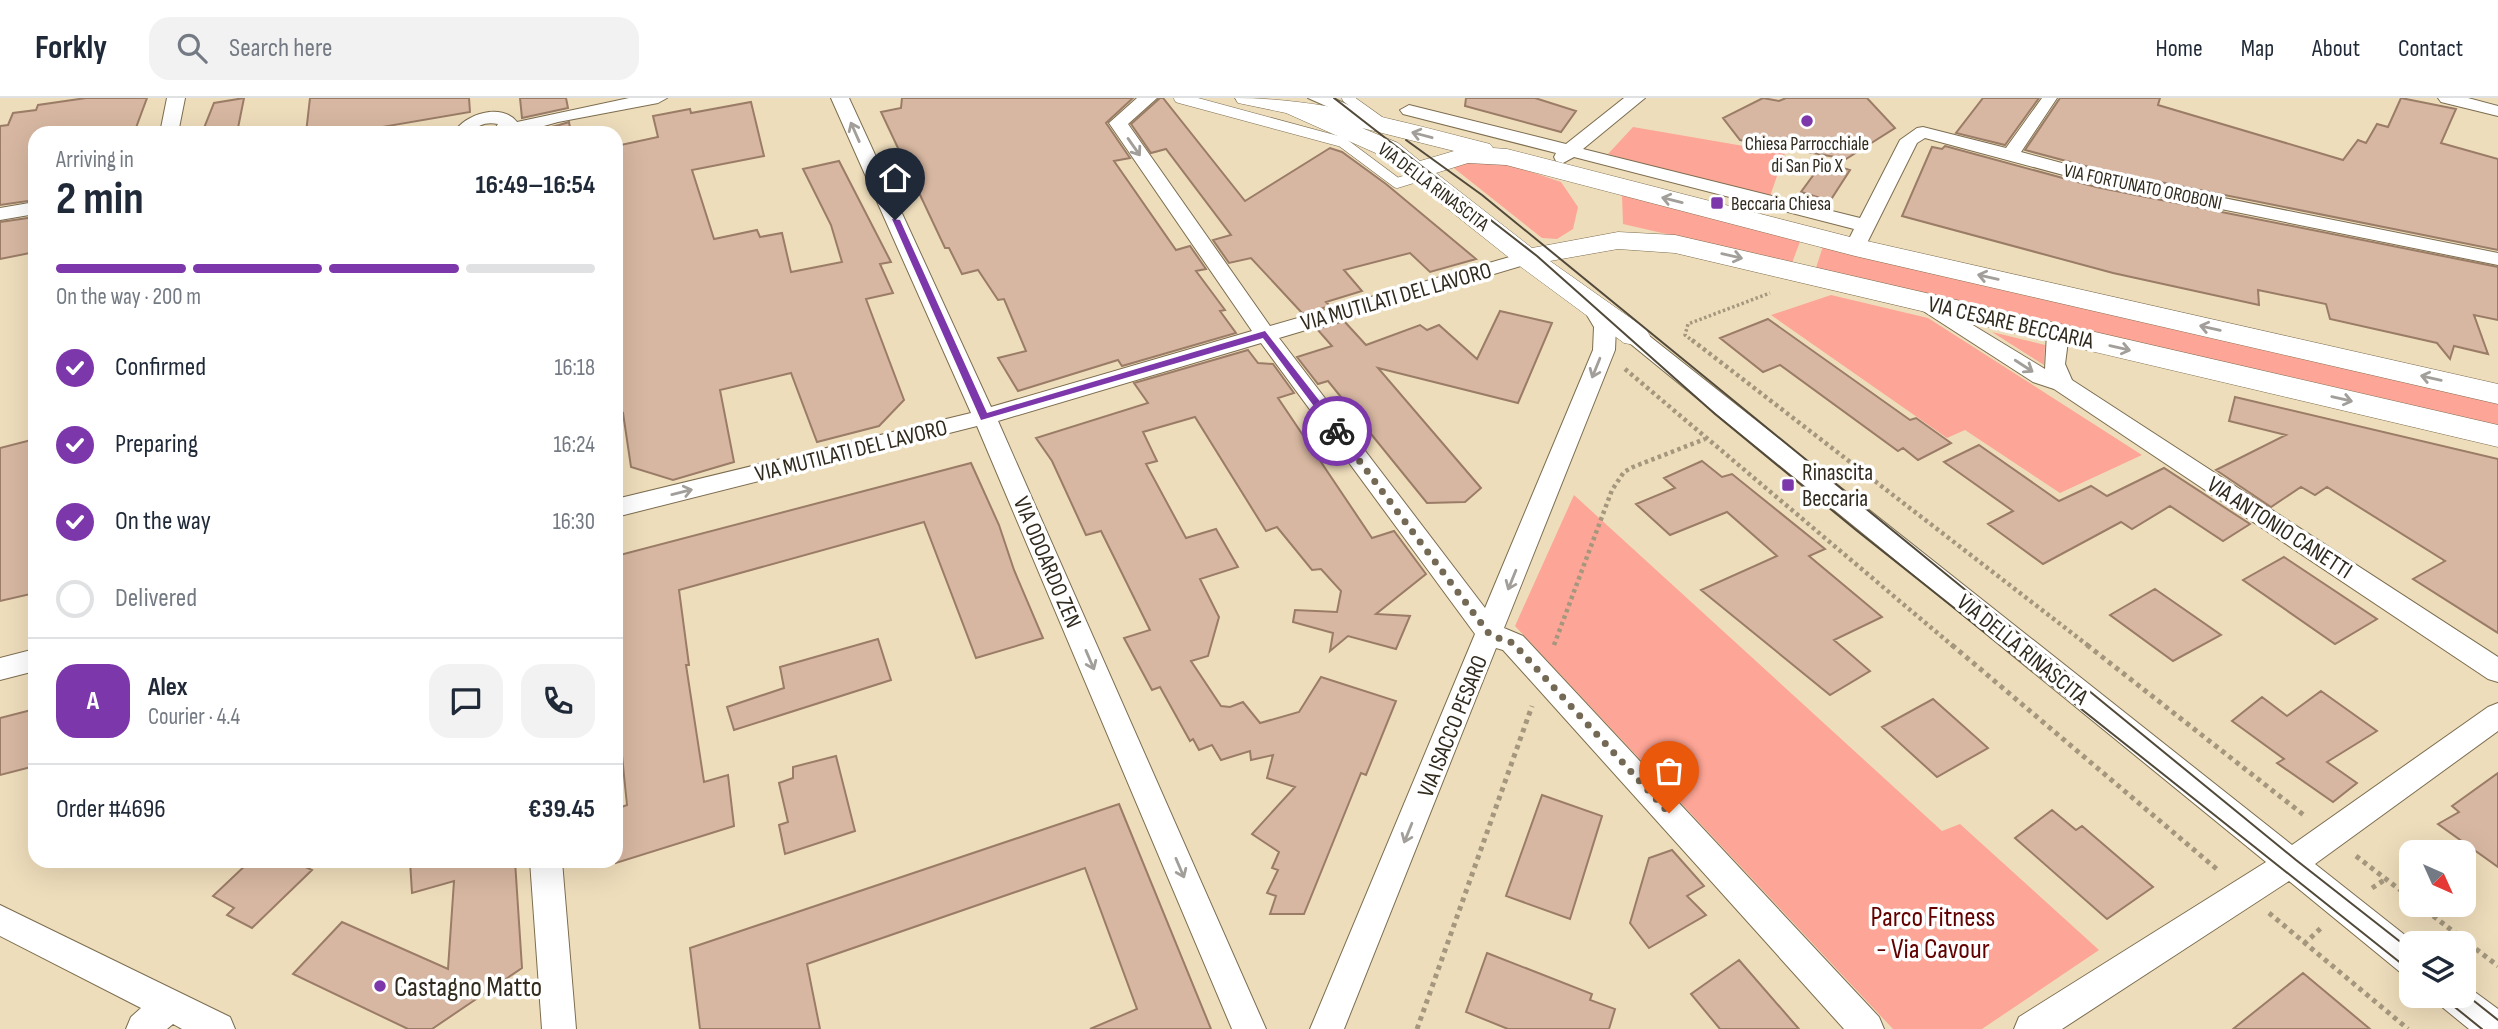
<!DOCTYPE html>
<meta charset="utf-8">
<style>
body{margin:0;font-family:"Sofia Sans Condensed",sans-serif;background:#f2f2f3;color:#1f2937;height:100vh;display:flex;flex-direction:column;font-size:26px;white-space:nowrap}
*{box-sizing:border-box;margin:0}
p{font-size:23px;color:#747a83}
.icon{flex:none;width:38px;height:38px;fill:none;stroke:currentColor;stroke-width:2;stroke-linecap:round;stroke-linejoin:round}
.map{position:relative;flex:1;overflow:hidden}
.details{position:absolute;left:28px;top:28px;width:595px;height:742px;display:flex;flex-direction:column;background:#fff;border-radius:21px;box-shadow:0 7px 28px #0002}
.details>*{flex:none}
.needle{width:46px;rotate:135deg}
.controls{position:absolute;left:2399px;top:742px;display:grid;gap:14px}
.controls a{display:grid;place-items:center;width:77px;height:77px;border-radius:14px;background:#fff;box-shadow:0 7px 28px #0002;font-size:35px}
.pin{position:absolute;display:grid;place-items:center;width:60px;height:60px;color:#fff;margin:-72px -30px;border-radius:50% 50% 50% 0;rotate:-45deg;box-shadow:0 0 7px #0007}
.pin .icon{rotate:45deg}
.courier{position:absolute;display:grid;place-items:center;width:70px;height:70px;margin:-35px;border:5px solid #7c37ab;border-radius:50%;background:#fff;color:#222;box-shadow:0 2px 9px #0007}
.head em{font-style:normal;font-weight:700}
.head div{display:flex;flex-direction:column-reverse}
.head{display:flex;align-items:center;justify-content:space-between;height:119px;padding:0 28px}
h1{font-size:46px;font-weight:700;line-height:52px}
.bar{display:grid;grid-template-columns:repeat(4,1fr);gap:10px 7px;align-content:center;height:84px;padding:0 28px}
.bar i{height:9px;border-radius:5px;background:#e0e1e3}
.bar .selected{background:#7c37ab}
.bar p{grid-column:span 4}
.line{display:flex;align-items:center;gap:18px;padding:0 28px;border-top:2px solid #e0e1e3}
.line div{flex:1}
.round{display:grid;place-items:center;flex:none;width:74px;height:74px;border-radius:21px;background:#f2f2f3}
ol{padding:0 28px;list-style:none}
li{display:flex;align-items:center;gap:21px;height:77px}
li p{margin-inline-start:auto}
li .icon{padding:7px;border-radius:50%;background:#7c37ab;color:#fff;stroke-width:4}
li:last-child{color:#747a83}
li i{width:38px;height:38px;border:4px solid #e0e1e3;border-radius:50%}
header{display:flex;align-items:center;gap:42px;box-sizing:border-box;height:98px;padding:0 35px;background:#fff;border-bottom:2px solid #e0e1e3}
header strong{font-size:33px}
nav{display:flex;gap:38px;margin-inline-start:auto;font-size:24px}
.search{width:490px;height:63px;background:#f2f2f3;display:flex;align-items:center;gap:18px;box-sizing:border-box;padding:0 24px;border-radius:21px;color:#747a83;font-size:26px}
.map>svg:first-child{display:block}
</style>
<header>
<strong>Forkly</strong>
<div class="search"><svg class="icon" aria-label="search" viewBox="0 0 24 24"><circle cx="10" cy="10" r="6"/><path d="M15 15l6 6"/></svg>Search here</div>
<nav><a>Home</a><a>Map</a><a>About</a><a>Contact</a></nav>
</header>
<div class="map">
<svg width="2498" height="931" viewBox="0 0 2498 931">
<rect width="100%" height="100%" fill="#edb"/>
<!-- green -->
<path fill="#fda596" d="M 1633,29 L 1785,55 L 1769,101 L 1608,56 Z
M 1496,62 L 1561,84 L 1578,109 L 1573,131 L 1557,141 L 1542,140 L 1450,67 Z
M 1622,97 L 1801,141 L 1792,165 L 1623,126 Z
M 1824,145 L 2498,301 L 2498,331 L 1816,170 Z
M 1831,197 L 1928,220 L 2142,357 L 2060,395 L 1965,332 L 1947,340 L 1771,217 Z
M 1992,234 L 2045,247 L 2044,267 Z
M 1574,397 L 1942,733 L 1960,726 L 2099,852 L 1982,931 L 1893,931 L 1515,528 Z"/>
<!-- building -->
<path fill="#d7b7a1" stroke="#9a7c67" stroke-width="2" d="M 86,0 L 147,0 L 134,35 L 35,35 L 35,102 L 0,107 L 0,28 L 8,27 L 13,15 L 36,12 L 38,7 Z
M 244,0 L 237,35 L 202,35 L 214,5 Z
M 310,0 L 469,0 L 470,14 L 376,30 L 376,35 L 306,35 Z
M 520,0 L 566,0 L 568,10 L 522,20 Z
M 902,0 L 1133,0 L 1106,25 L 1130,60 L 1114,63 L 1176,152 L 1190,148 L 1206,171 L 1196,173 L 1225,212 L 1220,213 L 1236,235 L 1122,268 L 1118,262 L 1018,293 L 998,260 L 1026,253 L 1004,201 L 998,202 L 978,172 L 962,176 L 949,150 L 945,150 L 881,14 L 901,10 Z
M 1160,0 L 1163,0 L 1245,103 L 1330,50 L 1342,54 L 1386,86 L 1476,161 L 1430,174 L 1410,155 L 1344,172 L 1362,193 L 1326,204 L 1330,208 L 1303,216 L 1251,160 L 1229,165 L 1213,142 L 1231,137 L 1166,51 L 1151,55 L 1131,26 Z
M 1466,0 L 1535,0 L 1576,13 L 1561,34 L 1465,8 Z
M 1763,0 L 1779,3 L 1786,0 L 1867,0 L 1895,30 L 1846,61 L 1740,42 L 1723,20 Z
M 1983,0 L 2039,0 L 2005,47 L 1956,35 Z
M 2060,0 L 2160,0 L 2158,7 L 2343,62 L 2358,42 L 2366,45 L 2377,26 L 2388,29 L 2401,0 L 2456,11 L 2441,45 L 2498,61 L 2498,152 L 2100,72 L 2025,52 Z
M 751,4 L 764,58 L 692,72 L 714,141 L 757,132 L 760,139 L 782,135 L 791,174 L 842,164 L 831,127 L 803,71 L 839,63 L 891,164 L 880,166 L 893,195 L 866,201 L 904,302 L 879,328 L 817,344 L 791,275 L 720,292 L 734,364 L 673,382 L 631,369 L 623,315 L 616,316 L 616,111 L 622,110 L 616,48 L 658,39 L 653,18 L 690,11 L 691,15 Z
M 569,24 L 571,35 L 529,35 L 559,27 Z
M 1945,48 L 2096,89 L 2498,169 L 2498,222 L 2474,217 L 2488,256 L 2454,248 L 2450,261 L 2437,245 L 2330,221 L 2326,206 L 2258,192 L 2259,207 L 2113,175 L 1902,118 L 1932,49 L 1942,51 Z
M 1823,64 L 1850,72 L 1830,103 L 1801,94 Z
M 35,119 L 35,154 L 0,161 L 0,124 Z
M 1500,213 L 1552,225 L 1518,305 L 1378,270 L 1481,390 L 1465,404 L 1427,405 L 1328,283 L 1318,286 L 1297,259 L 1332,248 L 1317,231 L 1344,223 L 1366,247 L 1420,227 L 1427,232 L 1439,227 L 1477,261 Z
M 1768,221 L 1910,322 L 1916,320 L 1951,345 L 1918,362 L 1903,350 L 1898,353 L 1780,267 L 1763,274 L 1720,240 Z
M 1248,252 L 1258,265 L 1273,266 L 1294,295 L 1278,300 L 1372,440 L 1394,433 L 1426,476 L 1376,516 L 1410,518 L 1396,551 L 1348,538 L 1330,553 L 1333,535 L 1293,524 L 1295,512 L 1337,514 L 1341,493 L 1321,471 L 1312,472 L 1277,429 L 1266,433 L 1195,319 L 1143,334 L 1157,363 L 1146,366 L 1186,440 L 1216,431 L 1238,469 L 1200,481 L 1219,519 L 1208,558 L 1191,563 L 1221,608 L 1230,609 L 1243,604 L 1260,625 L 1299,614 L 1321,579 L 1396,603 L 1366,677 L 1361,675 L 1304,816 L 1270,816 L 1276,798 L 1267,795 L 1278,772 L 1272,770 L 1279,754 L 1252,736 L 1295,689 L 1267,680 L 1273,657 L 1251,662 L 1250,653 L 1221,662 L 1212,647 L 1199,652 L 1193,641 L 1190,643 L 1160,589 L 1152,592 L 1124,540 L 1150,532 L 1101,433 L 1086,437 L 1052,363 L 1036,340 L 1148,305 L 1134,285 Z
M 2235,299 L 2498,361 L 2498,535 L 2413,481 L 2445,463 L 2327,389 L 2315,397 L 2301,389 L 2271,409 L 2216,372 L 2286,337 L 2229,323 Z
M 35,341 L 35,495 L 0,503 L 0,350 Z
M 1979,347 L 2059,403 L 2091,388 L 2107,398 L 2164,370 L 2250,426 L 2223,443 L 2170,408 L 2132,431 L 2121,424 L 2043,466 L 1988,426 L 2013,413 L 1944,364 Z
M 1702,363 L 1722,379 L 1732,376 L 1825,451 L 1809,458 L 1882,519 L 1834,542 L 1870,573 L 1830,597 L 1701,492 L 1777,458 L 1727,414 L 1670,437 L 1636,406 L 1675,390 L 1664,380 Z
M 971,365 L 999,427 L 1014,472 L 1043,540 L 976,560 L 924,424 L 679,492 L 689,567 L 686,567 L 704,684 L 728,677 L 734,728 L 616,765 L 616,711 L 627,707 L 616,599 L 616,458 Z
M 2284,459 L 2377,521 L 2335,546 L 2243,482 Z
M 2155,491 L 2221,537 L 2173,563 L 2110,517 Z
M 878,541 L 891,582 L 734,632 L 727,609 L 784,590 L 780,569 Z
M 2321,593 L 2377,633 L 2327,664 L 2357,685 L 2333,704 L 2277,665 L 2284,661 L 2232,623 L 2262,599 L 2287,618 Z
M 1933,601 L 1988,650 L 1937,679 L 1882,629 Z
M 35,611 L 35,668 L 0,677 L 0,620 Z
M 836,658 L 855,733 L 785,756 L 779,727 L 788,724 L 779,685 L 793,680 L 793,669 Z
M 2498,675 L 2498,769 L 2438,726 L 2459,714 L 2452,708 Z
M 1542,697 L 1602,718 L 1570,821 L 1506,798 Z
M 1119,706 L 1211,931 L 1090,931 L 1137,911 L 1085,770 L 807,866 L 820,931 L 700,931 L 690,850 Z
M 2052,712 L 2076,732 L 2082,728 L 2153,789 L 2107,821 L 2015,740 Z
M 1672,752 L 1704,788 L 1687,798 L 1706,817 L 1649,850 L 1630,825 L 1649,760 Z
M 250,763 L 293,763 L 312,772 L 252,830 L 227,817 L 234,810 L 213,798 Z
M 410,763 L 515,763 L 522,870 L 432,931 L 408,931 L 293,876 L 342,824 L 448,871 L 454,783 L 412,795 Z
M 1487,855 L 1592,896 L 1590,902 L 1615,911 L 1609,931 L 1508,931 L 1466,914 Z
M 1739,862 L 1799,931 L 1720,931 L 1691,896 Z
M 2303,875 L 2370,931 L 2233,931 Z"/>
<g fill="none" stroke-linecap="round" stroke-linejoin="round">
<!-- lane casing -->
<g stroke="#7c6d4f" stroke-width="11">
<path id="lane" d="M 1179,0 L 1342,44 L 1397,85 L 1423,77
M 1347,0 L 1382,25"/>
</g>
<!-- street casing -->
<g stroke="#7c6d4f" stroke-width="2">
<path id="street" d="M 167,0 L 185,0 L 178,35 L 160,35 Z
M 629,0 L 667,0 L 658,5 L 558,24 L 519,35 L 492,35 L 498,26 C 487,24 478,26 472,35 L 454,35 C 464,16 502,4 517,24 Z
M 831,0 L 849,0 L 991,309 L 1252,233 L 1109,25 L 1137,0 L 1157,0 L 1128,26 L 1270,228 L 1520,156 L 1534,156 L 1537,160 L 1534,164 L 1279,240 L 1485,510 L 1593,252 L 1594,229 L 1582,209 L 1585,204 L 1601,204 L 1616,229 L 1615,252 L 1504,530 L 1523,538 L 1879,919 L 1884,931 L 1844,931 L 1503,552 L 1496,550 L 1344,931 L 1310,931 L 1475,536 L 1261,245 L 998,323 L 1266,931 L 1232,931 L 977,328 L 616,419 L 616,401 L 971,315 Z
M 1308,0 L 1333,0 L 1386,24 L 1377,29 L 1371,28 Z
M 1624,0 L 1645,0 L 1583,51 L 1860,120 L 1900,42 L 1917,30 L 1923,29 L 2006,50 L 2042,0 L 2057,0 L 2021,54 L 2099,75 L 2498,155 L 2498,167 L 2097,86 L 1925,40 L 1917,45 L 1865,149 L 1855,155 L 1845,149 L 1854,131 L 1574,59 L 1563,65 L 1556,63 L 1554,59 L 1556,55 L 1403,16 L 1400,12 L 1409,7 L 1566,46 Z
M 2438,0 L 2468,0 L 2498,8 L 2498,18 L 2441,4 Z
M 35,104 L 35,116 L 0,122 L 0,110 Z
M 1925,198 L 2045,271 L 2047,235 L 2058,228 L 2066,230 L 2069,235 L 2065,266 L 2072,282 L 2498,559 L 2498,584 L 2488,581 L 2054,291 L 2033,284 L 1917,209 L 1914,204 L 1917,199 Z
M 1635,231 L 1643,233 L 2292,747 L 2488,609 L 2498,605 L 2498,633 L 2315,766 L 2415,845 L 2412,845 L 2412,878 L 2400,874 L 2289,783 L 2062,931 L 2014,931 L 2019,919 L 2266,764 L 1627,243 L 1624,238 L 1627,233 Z
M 35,551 L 35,573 L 0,582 L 0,560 Z
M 530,763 L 562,763 L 576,931 L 542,931 Z
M 0,807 L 230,919 L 235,931 L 182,931 L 173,926 L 167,931 L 126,931 L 131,919 L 141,910 L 0,838 Z
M 2464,886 L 2498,911 L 2498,931 L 2469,931 L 2442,909 L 2437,898 L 2464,898 Z"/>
</g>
<!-- secondary casing -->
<g stroke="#7c6d4f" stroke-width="1">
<path id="secondary" d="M 1235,0 C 1322,0 1406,25 1490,46 L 1493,50 L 1507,51 L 1858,141 L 2498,286 L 2498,306 L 1855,158 L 1506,67 L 1468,65 L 1436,75 L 1532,150 L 1618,134 L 1675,137 L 2498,327 L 2498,349 L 1675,155 L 1618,151 L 1550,163 L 1646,231 L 1650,238 L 1646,245 L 1635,247 L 1624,245 L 1517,166 L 1380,57 L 1286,15 L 1238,5 ZM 1362,30 L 1454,53 L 1420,63 L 1398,45 Z"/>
</g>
<!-- path-far2 -->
<path stroke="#a4977e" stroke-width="3.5" stroke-dasharray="2.5 2.5" stroke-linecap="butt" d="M 1694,244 L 1685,237 L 1688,226 L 1770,195"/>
<!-- path-far1 -->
<path stroke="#a4977e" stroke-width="4.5" stroke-dasharray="3.5 3.5" stroke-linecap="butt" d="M 1692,242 L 2090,549
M 1625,271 L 1954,549
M 1554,547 L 1612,392 L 1624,374 L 1633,369 L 1705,341"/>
<!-- path -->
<path stroke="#a4977e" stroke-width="5" stroke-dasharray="4.5 4.5" stroke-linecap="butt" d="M 1952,547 L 2219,773
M 2087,547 L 2305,718
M 2356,758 L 2412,801
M 2372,790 L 2386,781
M 2419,807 L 2498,868
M 2269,815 L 2408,931
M 2304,846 L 2321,830
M 1417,931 L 1532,608"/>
<!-- lane -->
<use href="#lane" stroke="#fff" stroke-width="10"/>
<!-- street -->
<use href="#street" fill="#fff" fill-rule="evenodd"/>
<!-- secondary -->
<use href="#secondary" fill="#fff" fill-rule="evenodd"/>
<!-- tram -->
<path stroke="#514939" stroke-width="2" d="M 1334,0 L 1537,158 L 1715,316 L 1856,432 L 2412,874
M 1406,42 L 1482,97 L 2296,762 L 2412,853
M 2464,895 L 2498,922
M 2441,898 L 2482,931"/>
</g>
<!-- one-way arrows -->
<defs><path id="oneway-shaft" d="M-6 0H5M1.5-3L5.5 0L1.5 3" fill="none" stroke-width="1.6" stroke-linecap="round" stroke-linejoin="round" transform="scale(1.75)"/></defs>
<g stroke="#a29f9a">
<use href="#oneway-shaft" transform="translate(855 34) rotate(-114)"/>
<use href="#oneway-shaft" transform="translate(1422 37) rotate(-165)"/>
<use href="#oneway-shaft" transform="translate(1134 49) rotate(55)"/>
<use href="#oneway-shaft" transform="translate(1672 102) rotate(-166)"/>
<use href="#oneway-shaft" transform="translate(1732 158) rotate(13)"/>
<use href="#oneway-shaft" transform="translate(1988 179) rotate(-167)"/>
<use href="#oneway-shaft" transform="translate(2210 230) rotate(-167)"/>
<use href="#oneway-shaft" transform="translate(2120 250) rotate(13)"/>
<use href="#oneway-shaft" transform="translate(2024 268) rotate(33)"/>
<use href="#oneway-shaft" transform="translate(1596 270) rotate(112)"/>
<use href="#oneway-shaft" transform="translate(2431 280) rotate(-167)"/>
<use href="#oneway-shaft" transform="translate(2342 301) rotate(13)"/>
<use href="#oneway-shaft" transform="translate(682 394) rotate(-14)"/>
<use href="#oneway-shaft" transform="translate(1512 482) rotate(112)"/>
<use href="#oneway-shaft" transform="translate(1090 562) rotate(67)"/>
<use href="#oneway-shaft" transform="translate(1408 735) rotate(112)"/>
<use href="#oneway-shaft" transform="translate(1180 770) rotate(67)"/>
</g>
<!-- route -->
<path fill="#7c37ab" d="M 892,121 L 900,122 L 987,315 L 1265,233 L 1343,333 L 1334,335 L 1263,240 L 981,322 Z"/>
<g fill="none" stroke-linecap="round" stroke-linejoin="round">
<!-- done -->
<path stroke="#736955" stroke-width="7" stroke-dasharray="0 12.6" d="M 1337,333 L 1490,537 L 1513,545 L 1669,715"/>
</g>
<!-- markers -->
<g fill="#7c37ab" stroke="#fff" stroke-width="2.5">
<circle cx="1807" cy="23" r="7"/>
<rect x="1710" y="98" width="14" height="14" rx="3.5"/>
<rect x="1781" y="380" width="14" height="14" rx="3.5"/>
<circle cx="380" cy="888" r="7"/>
</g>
<g text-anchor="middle" stroke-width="7" stroke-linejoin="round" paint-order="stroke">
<!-- far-poi labels -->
<g font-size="19" fill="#312a1e" stroke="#fff">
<text x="1807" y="52">Chiesa Parrocchiale<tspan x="1807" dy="22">di San Pio X</tspan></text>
<text x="1731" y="112" text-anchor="start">Beccaria Chiesa</text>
</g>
<!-- far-street labels -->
<g font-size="19" fill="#312a1e" stroke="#fff">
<text transform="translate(1434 88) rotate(37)" y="7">VIA DELLA RINASCITA</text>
<text transform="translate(2143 88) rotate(12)" y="7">VIA FORTUNATO OROBONI</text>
</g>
<!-- street labels -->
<g font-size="23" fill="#312a1e" stroke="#fff">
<text transform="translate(1396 198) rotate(-16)" y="8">VIA MUTILATI DEL LAVORO</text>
<text transform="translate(2011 224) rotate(13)" y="8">VIA CESARE BECCARIA</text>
<text transform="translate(851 352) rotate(-14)" y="8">VIA MUTILATI DEL LAVORO</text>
<text transform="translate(2280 429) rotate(33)" y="8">VIA ANTONIO CANETTI</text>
<text transform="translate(1048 464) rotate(67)" y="8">VIA ODOARDO ZEN</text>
<text transform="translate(2023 551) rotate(39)" y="8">VIA DELLA RINASCITA</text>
<text transform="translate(1452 628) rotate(-68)" y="8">VIA ISACCO PESARO</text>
</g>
<!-- poi labels -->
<g font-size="23" fill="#312a1e" stroke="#fff" text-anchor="start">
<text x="1802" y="382">Rinascita<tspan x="1802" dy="26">Beccaria</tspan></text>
</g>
<!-- near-park labels -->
<g font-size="28" fill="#620200" stroke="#fff">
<text x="1933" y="828">Parco Fitness<tspan x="1933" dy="32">- Via Cavour</tspan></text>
</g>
<!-- near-poi labels -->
<g font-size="28" fill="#312a1e" stroke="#fff" text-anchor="start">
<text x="394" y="898">Castagno Matto</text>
</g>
</g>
</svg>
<div class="controls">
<a><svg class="needle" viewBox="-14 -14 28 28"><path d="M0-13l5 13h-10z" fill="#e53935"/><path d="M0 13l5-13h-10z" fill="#747a83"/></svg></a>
<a><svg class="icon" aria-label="layers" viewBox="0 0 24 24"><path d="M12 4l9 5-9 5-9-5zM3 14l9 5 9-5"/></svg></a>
</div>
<div class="pin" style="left:1669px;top:715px;background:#ea580c"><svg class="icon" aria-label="bag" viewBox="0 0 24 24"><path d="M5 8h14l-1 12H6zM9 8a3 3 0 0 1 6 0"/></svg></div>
<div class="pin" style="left:895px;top:122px;background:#1f2937"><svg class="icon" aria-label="home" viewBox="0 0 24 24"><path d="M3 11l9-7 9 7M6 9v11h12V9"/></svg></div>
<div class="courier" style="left:1337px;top:333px"><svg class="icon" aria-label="bike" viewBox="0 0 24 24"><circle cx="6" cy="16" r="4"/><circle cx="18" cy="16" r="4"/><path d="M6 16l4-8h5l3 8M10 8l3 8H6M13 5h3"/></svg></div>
<section class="details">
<div class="head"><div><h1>2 min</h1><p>Arriving in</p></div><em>16:49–16:54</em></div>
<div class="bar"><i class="selected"></i><i class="selected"></i><i class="selected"></i><i></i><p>On the way · 200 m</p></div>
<ol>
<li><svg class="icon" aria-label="check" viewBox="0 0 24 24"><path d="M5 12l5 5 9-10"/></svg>Confirmed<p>16:18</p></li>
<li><svg class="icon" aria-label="check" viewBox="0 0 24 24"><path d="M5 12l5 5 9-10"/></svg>Preparing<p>16:24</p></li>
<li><svg class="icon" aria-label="check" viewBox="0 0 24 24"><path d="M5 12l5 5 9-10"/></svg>On the way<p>16:30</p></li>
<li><i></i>Delivered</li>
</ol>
<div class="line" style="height:126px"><b class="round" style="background:#7c37ab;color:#fff">A</b><div><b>Alex</b><p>Courier · 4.4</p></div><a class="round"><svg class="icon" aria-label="chat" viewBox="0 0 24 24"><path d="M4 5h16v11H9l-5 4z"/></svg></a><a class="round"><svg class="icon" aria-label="phone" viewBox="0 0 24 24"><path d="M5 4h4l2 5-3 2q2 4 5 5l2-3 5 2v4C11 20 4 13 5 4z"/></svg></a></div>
<div class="line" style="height:91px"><div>Order #4696</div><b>€39.45</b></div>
</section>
</div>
